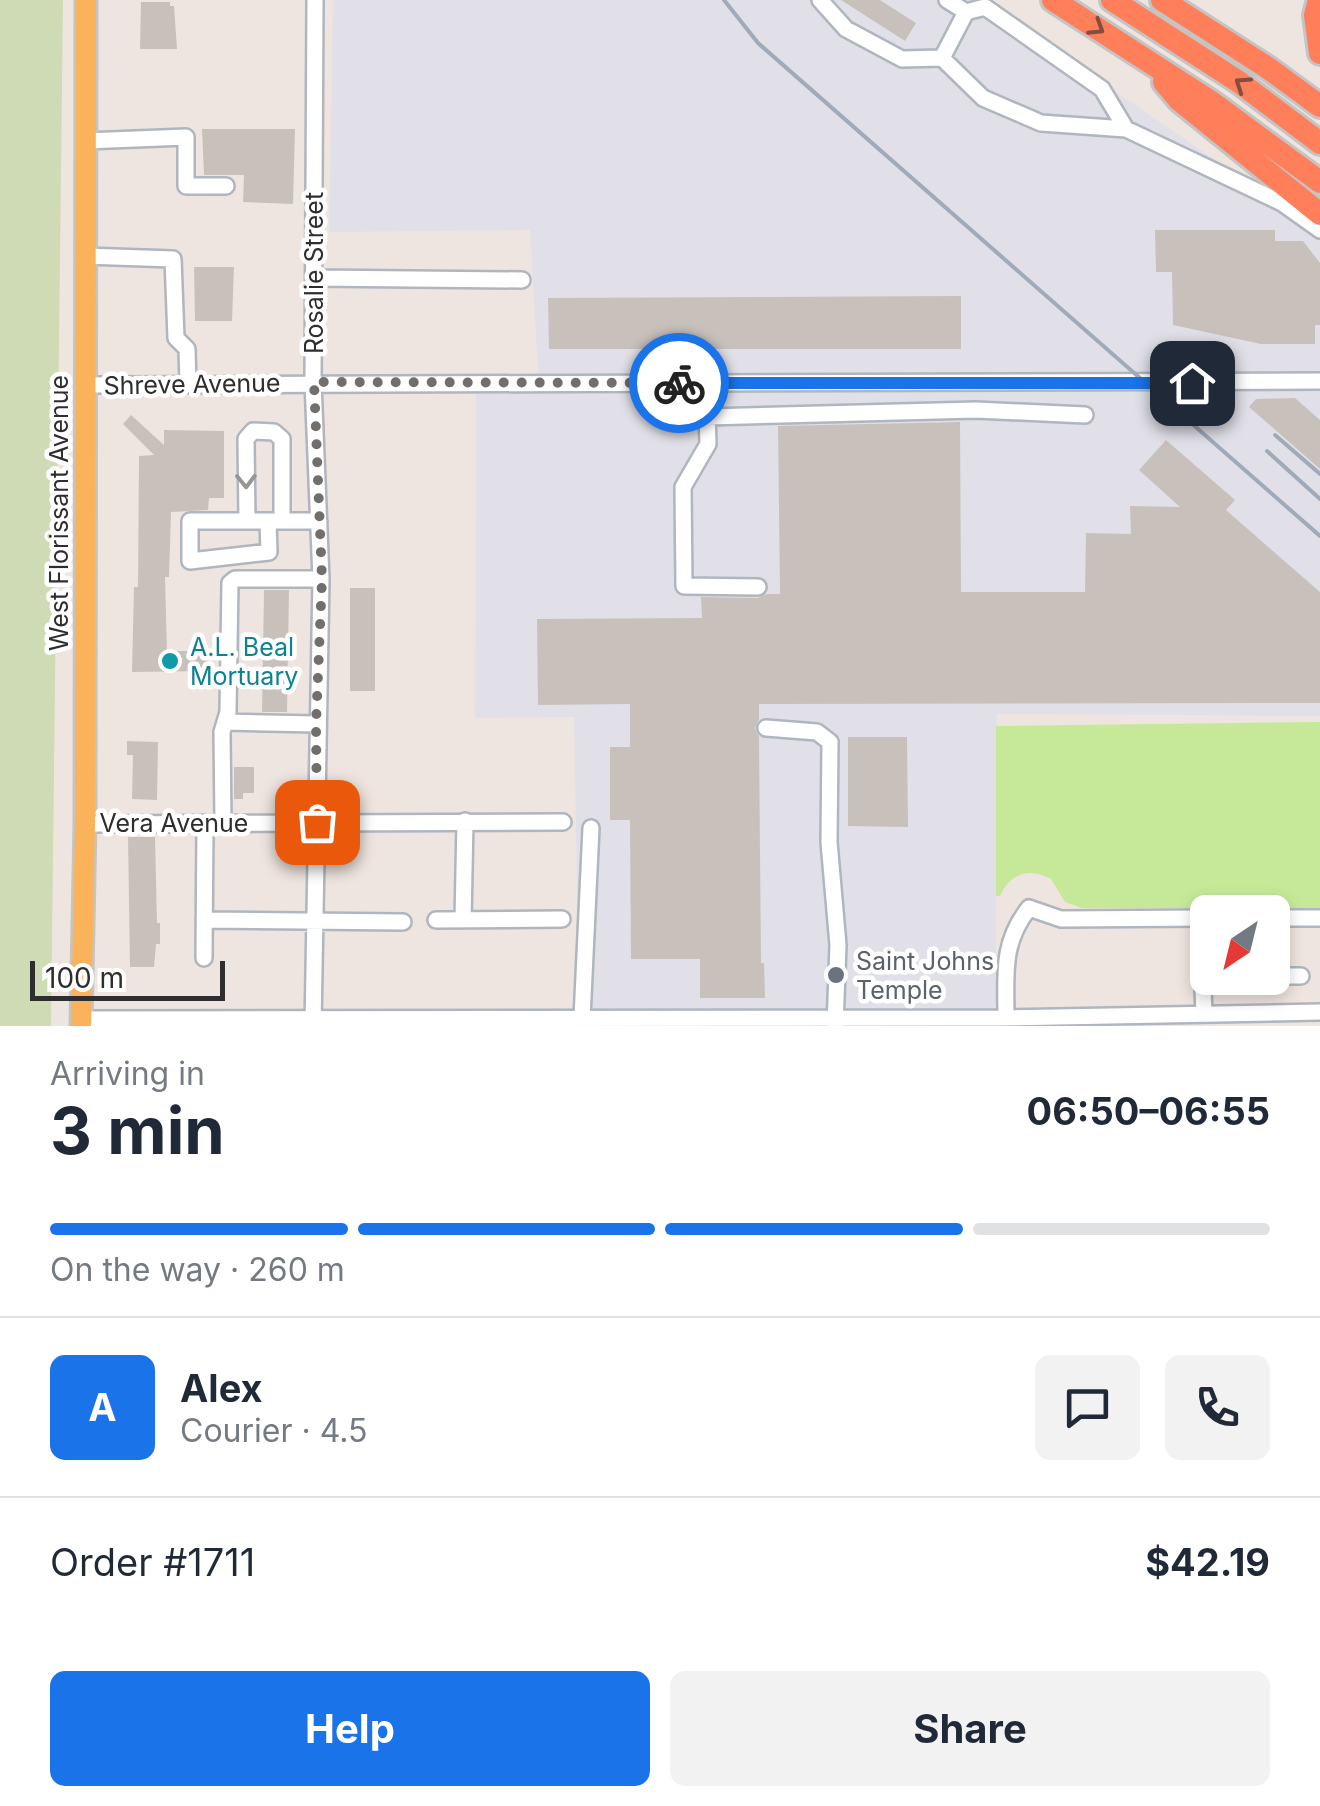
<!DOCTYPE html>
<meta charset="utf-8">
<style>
body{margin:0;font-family:Inter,sans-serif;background:#f2f2f3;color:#1f2937;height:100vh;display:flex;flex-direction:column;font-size:38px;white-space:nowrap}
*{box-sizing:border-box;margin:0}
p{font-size:32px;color:#747a83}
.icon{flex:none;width:55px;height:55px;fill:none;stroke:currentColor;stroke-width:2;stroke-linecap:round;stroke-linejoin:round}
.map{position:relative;height:1026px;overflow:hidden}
.details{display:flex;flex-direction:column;background:#fff;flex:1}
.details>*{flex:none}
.needle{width:65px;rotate:215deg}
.tools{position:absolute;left:1190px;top:895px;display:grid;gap:20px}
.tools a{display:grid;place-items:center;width:100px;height:100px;border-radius:15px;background:#fff;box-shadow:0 5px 15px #0003;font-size:50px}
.scale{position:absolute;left:30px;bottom:25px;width:195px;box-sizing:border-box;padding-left:10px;border:5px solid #2e2e2e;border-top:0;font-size:28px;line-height:35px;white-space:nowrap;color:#2e2e2e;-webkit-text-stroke:8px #fff;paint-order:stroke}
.pin{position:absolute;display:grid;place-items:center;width:85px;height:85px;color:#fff;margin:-42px;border-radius:20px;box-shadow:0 5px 15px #0006}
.courier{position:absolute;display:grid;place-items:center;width:100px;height:100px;margin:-50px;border:8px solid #1a73e8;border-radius:50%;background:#fff;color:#222;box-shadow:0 2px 12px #0007}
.overview em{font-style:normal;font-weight:700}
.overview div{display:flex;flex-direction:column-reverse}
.overview{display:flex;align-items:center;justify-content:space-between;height:170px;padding:0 50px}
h1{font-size:65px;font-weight:700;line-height:75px}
.bar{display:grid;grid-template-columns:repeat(4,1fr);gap:15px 10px;align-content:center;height:120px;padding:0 50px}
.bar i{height:12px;border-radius:8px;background:#e0e1e3}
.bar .selected{background:#1a73e8}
.bar p{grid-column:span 4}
.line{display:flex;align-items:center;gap:25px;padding:0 50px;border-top:2px solid #e0e1e3}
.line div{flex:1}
.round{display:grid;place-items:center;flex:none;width:105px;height:105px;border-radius:15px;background:#f2f2f3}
.action{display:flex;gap:20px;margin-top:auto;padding:20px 50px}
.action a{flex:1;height:115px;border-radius:15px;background:#1a73e8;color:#fff;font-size:40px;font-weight:700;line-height:115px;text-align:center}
.action a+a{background:#f2f2f3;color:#1f2937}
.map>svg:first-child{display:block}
</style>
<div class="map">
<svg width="1320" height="1026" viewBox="0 0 1320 1026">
<rect width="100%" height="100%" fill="#efe5e0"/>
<!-- industrial -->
<path fill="#e1e0e8" d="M 333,0 L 982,0 L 1214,159 L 1271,187 L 1320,223 L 1320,716 L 997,714 L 996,1005 L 992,1010 L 579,1012 L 574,717 L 475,718 L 476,394 L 538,372 L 530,230 L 329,232 Z"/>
<!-- green -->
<path fill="#c5e999" d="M 1320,722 L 1320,908 L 1082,908 L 1065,902 L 1051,879 C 1030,867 1010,873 1000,896 L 996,896 L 996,726 Z"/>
<!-- cemetery -->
<path fill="#cfdbb5" d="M 0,0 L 63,0 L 51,1026 L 0,1026 Z"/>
<!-- building -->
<path fill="#c8c1bb" d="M 841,0 L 880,0 L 916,23 L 905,41 Z
M 141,2 L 170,2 L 170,6 L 174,6 L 177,49 L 140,49 Z
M 202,129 L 295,129 L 293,204 L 243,202 L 244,175 L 204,175 Z
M 1155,230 L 1275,230 L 1275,241 L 1303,241 L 1320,263 L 1320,325 L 1315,325 L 1315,344 L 1261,344 L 1173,325 L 1172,272 L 1156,272 Z
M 194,267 L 234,267 L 232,321 L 195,321 Z
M 961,296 L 961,349 L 549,349 L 548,298 Z
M 1295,398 L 1320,420 L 1320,469 L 1249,407 L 1256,399 Z
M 131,415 L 164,445 L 164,430 L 224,431 L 224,498 L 209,498 L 208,510 L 171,512 L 169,577 L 165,577 L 167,651 L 208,651 L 207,671 L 132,672 L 134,587 L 138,587 L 139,456 L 154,455 L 123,424 Z
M 960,422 L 961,592 L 1085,592 L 1086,533 L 1131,534 L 1130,506 L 1180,507 L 1139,470 L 1166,440 L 1235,500 L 1226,510 L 1320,592 L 1320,703 L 759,704 L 759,719 L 755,728 L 759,737 L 761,963 L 764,963 L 765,998 L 700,998 L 700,959 L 631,959 L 630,820 L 610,820 L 610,747 L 630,747 L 630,704 L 538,705 L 537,619 L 702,618 L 701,597 L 758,598 L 767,594 L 780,594 L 778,426 Z
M 350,588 L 375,588 L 375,691 L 350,691 Z
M 264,590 L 289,590 L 287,712 L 262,712 Z
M 848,737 L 907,737 L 908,827 L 848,826 Z
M 127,741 L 158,742 L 157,800 L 132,799 L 133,755 L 127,755 Z
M 234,767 L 254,767 L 254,793 L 243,793 L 243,799 L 234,799 Z
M 128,837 L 155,837 L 157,923 L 160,923 L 160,944 L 156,944 L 154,967 L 130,967 Z"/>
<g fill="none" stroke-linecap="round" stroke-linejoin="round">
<!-- minor casing -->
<g stroke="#afb6be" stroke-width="20">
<path id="minor" d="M 820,0 L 846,29 L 902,59 L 942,58 L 983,98 L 1041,123 L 1126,129 L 1282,203 L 1320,230
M 947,0 L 966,12 L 985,7 L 1102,89 L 1126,129
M 942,58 L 966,12
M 85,141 L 186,137 L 186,186 L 226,186
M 85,256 L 173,259 L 176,338 L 187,349 L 188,384
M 314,278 L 522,280
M 706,383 L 708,444 L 683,487 L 684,586 L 758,587
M 84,385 L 1320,381
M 707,417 L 976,410 L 1085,415
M 247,521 L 246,439 L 253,431 L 274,432 L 282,439 L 282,521
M 268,521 L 269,552 L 190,561 L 190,521 C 233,521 276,521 319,521
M 225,722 L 316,724
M 766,728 L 817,732 L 830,742 L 829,842 L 838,945 L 835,1026
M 223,823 L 222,732 L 228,712 L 230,583 L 235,579 L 321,579
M 85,824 L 563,822
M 1272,918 L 1320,918
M 204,920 L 403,922
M 436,920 L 562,919
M 463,920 L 465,821
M 204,958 L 205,823
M 1272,976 L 1301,976
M 1204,1014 L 1203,989 L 1209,978
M 582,1018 L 591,828
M 1006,1018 C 1006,975 1001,943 1029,908 L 1061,919 L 1208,918
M 81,1019 L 999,1018 L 1320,1012
M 313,1026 L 321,579 L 313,382 L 315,0"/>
</g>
<!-- major casing -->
<g stroke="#c4c4c4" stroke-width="25">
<path id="major" d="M 81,1026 L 85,824 L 86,0"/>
</g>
<!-- highway casing -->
<g stroke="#c4c4c4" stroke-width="28">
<path id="highway" d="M 1053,0 L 1213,103 L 1320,182
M 1112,0 L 1239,82 L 1320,143
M 1162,0 L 1268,68 L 1320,106
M 1319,0 L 1315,15 L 1320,53
M 1164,82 L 1179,100 L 1320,214"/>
</g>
<!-- minor -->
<use href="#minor" stroke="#fff" stroke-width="15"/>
<!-- major -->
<use href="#major" stroke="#fab35a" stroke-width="20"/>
<!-- highway -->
<use href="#highway" stroke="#ff7f5b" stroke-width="22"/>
<!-- rail -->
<path stroke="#a1aab9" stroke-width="4" d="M 724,0 L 758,43 L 1320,536
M 1275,435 L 1320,474
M 1267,451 L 1320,499"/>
</g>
<!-- one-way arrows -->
<defs><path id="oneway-chevron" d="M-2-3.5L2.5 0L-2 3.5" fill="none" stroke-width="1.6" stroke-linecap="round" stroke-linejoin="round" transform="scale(2.5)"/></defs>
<g stroke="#824e40">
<use href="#oneway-chevron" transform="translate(1097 28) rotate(32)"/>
<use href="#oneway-chevron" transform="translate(1242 84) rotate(-146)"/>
</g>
<use stroke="#969696" href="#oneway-chevron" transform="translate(246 481) rotate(89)"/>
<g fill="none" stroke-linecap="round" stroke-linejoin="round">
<!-- done -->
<path stroke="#726e6c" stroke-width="10" stroke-dasharray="0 18" d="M 317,822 L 316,724 L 322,579 L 314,382 L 679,383"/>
<!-- route -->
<path stroke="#1a73e8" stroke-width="12" d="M 679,383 L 1192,383"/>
</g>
<!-- markers -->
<circle fill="#0f9aa8" stroke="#fff" stroke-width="4" cx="170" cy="661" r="10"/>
<circle fill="#6b7280" stroke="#fff" stroke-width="4" cx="836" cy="975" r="10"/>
<g text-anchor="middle" stroke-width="9" stroke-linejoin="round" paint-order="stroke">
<!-- street labels -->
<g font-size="25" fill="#2e2e2e" stroke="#fff">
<text transform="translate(314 273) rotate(-90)" y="9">Rosalie Street</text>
<text transform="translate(192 384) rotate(-1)" y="9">Shreve Avenue</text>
<text transform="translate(59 513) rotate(-90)" y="9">West Florissant Avenue</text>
<text x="174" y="832">Vera Avenue</text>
</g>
<!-- culture labels -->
<g font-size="25" fill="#0d838f" stroke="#fff" text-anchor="start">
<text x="190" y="656">A.L. Beal<tspan x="190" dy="29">Mortuary</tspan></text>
</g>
<!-- worship labels -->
<g font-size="25" fill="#5b616d" stroke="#fff" text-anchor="start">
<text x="856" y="970">Saint Johns<tspan x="856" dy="29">Temple</tspan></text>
</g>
</g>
</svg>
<div class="tools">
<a><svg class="needle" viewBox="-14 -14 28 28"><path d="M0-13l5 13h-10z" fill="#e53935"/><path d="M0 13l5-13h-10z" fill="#747a83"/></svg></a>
</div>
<div class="scale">100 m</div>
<div class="pin" style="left:317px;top:822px;background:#ea580c"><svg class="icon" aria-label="bag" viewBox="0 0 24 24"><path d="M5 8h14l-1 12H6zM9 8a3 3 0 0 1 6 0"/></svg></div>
<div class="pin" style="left:1192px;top:383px;background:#1f2937"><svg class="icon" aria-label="home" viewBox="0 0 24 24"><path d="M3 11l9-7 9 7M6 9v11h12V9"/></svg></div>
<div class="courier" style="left:679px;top:383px"><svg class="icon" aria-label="bike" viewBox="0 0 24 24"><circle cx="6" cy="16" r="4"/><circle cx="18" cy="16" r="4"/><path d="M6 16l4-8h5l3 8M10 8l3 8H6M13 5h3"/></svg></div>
</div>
<section class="details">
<div class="overview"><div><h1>3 min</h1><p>Arriving in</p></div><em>06:50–06:55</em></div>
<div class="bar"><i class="selected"></i><i class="selected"></i><i class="selected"></i><i></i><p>On the way · 260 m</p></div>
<div class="line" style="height:180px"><b class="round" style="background:#1a73e8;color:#fff">A</b><div><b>Alex</b><p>Courier · 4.5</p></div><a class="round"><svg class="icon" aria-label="chat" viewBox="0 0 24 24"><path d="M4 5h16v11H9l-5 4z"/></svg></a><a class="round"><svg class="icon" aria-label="phone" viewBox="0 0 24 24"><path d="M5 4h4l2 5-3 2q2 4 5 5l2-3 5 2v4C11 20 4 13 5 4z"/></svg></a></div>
<div class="line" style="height:130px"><div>Order #1711</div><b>$42.19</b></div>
<div class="action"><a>Help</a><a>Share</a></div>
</section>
